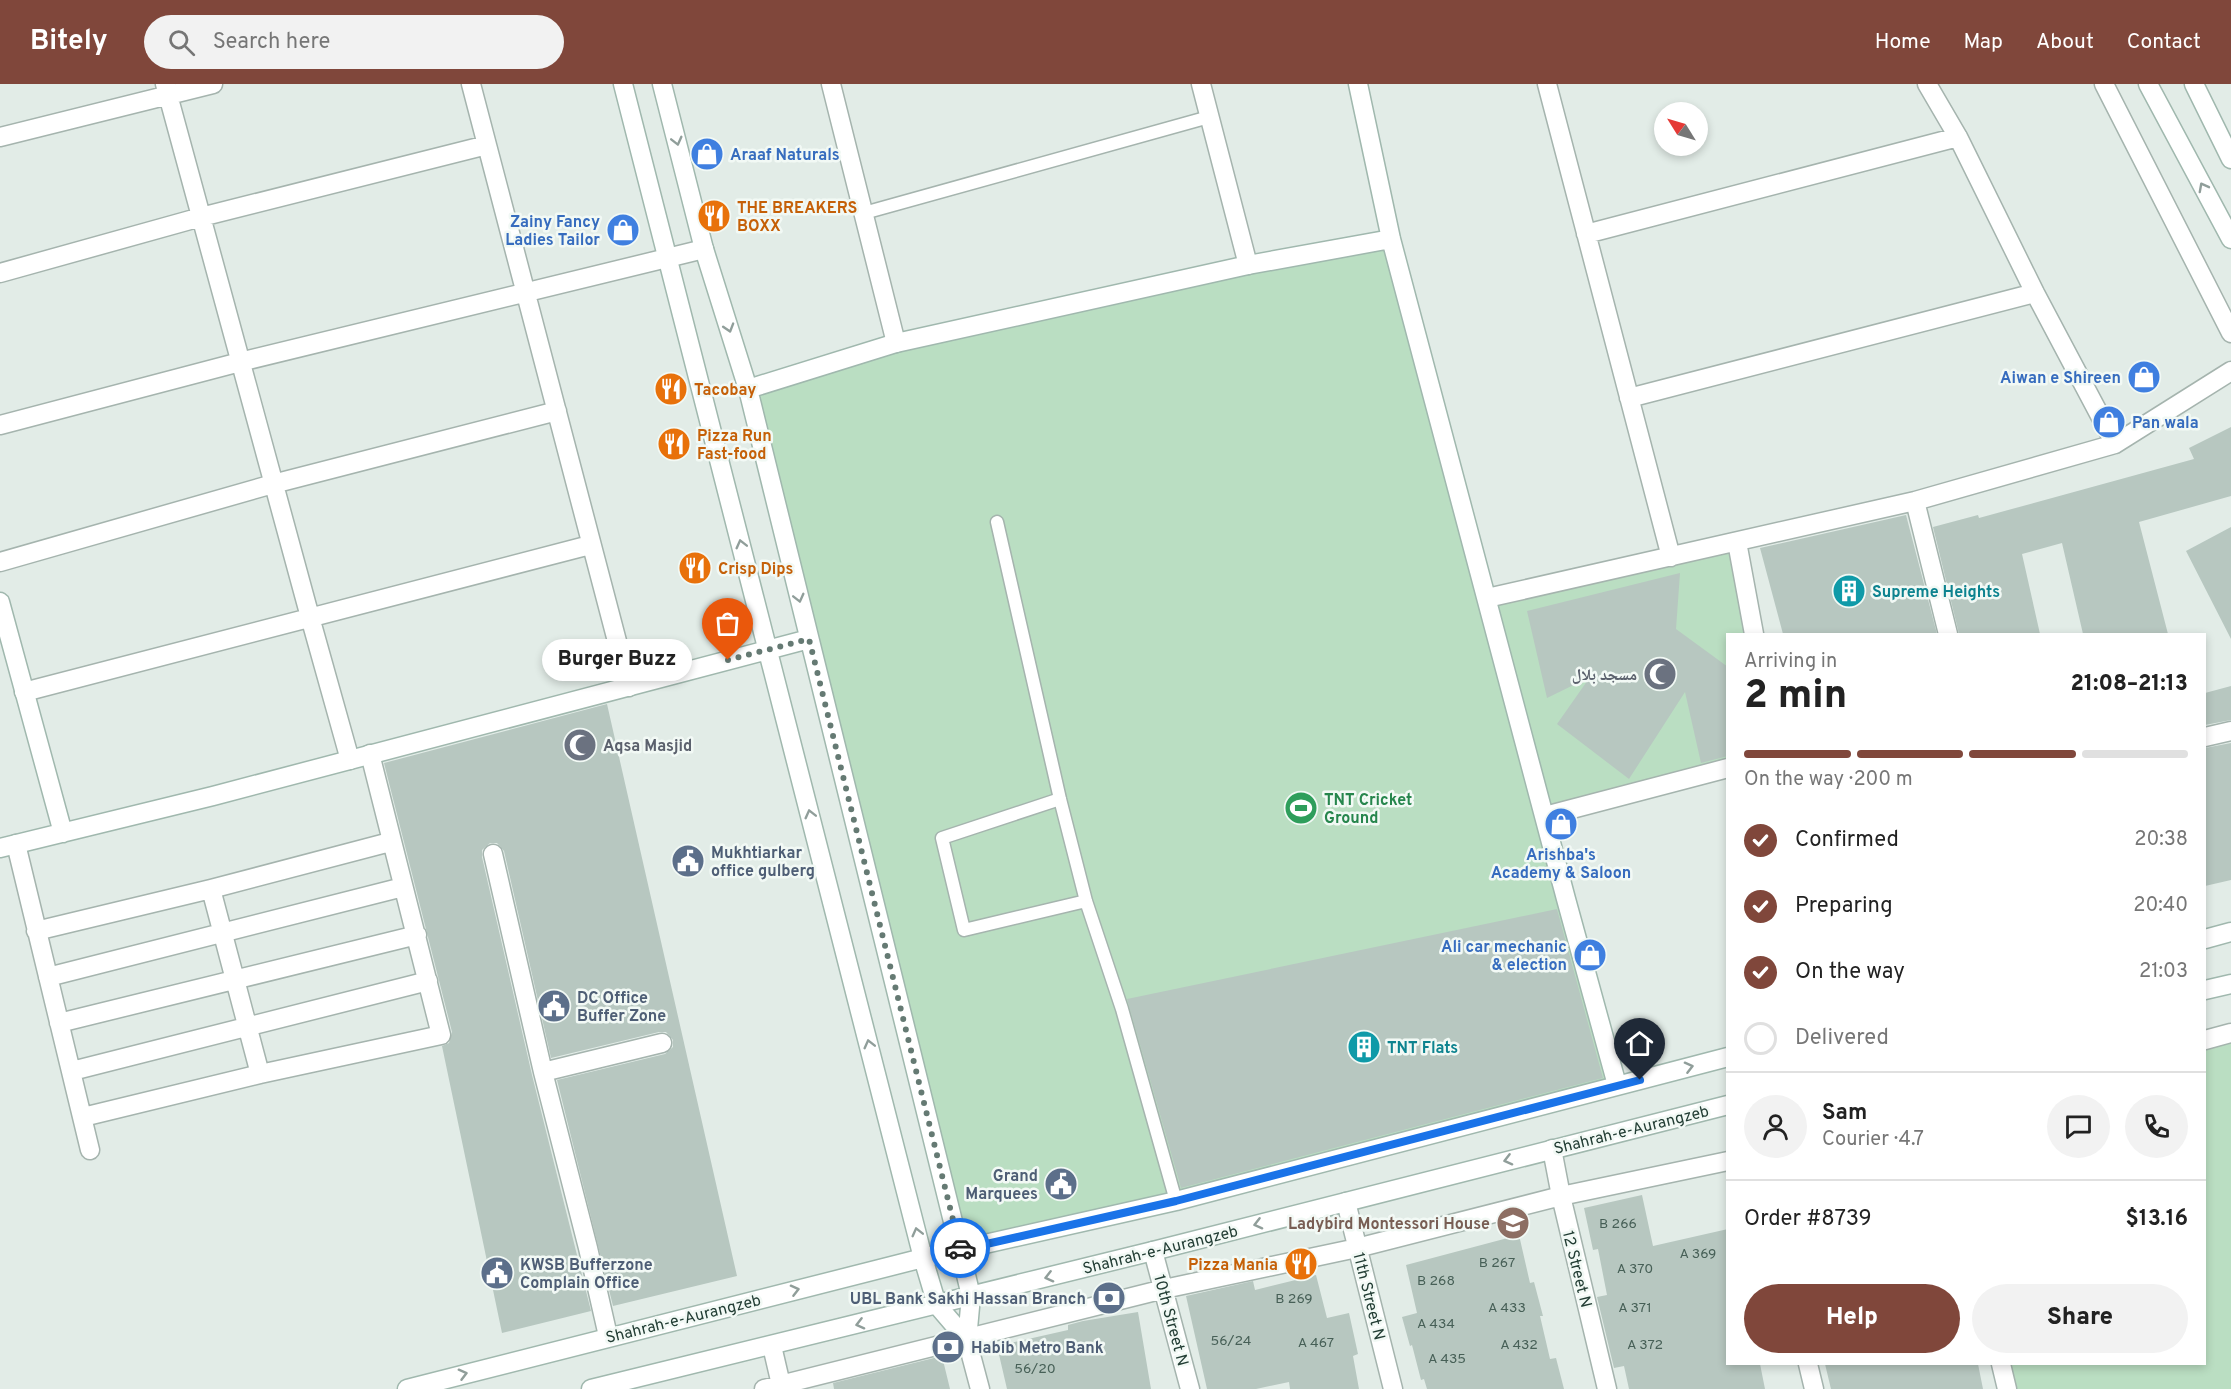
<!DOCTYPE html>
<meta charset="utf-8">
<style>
body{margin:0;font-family:Overpass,"Noto Naskh Arabic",sans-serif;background:#f2f2f2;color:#222;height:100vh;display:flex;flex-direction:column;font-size:22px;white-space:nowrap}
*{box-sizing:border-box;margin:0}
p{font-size:20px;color:#767676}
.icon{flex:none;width:33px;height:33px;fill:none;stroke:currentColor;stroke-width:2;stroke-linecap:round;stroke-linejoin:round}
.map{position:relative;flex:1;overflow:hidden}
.drawer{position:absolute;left:1726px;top:549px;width:480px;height:732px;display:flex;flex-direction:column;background:#fff;border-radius:0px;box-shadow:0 3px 9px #0003}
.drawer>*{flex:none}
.needle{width:39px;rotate:307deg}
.buttons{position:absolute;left:1654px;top:18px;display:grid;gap:12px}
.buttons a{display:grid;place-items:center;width:54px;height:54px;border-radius:50%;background:#fff;box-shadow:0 3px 9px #0003;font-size:30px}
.pin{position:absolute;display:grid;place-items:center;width:51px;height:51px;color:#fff;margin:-62px -26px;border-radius:50% 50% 50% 0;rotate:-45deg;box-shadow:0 0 6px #0007}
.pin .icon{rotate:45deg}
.courier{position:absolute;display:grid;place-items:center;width:60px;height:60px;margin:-30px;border:4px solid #1a73e8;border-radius:50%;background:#fff;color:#222;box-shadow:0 2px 8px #0007}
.bubble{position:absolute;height:42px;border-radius:21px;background:#fff;box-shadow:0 3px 9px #0003;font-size:20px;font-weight:800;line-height:42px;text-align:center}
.overview em{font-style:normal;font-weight:800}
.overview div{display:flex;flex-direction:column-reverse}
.overview{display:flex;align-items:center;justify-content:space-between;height:102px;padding:0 18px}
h1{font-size:39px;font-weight:800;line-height:45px}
.bar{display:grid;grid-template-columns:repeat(4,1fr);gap:9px 6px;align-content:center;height:72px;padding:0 18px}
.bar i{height:8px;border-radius:4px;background:#e0e0e0}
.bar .active{background:#80473b}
.bar p{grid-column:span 4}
.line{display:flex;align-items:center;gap:15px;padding:0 18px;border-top:2px solid #e0e0e0}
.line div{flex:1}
.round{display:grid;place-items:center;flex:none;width:63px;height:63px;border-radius:32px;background:#f2f2f2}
ol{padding:0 18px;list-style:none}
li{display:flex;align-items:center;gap:18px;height:66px}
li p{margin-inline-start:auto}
li .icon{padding:6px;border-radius:50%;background:#80473b;color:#fff;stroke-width:4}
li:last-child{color:#767676}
li i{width:33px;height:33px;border:3px solid #e0e0e0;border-radius:50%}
.cta{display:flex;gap:12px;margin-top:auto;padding:12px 18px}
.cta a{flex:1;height:69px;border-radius:36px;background:#80473b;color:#fff;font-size:24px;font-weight:800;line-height:69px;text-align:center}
.cta a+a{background:#f2f2f2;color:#222}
header{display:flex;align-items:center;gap:36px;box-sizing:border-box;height:84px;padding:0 30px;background:#80473b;color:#fff}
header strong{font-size:28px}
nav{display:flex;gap:33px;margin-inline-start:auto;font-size:21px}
.search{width:420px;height:54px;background:#f2f2f2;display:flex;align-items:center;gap:15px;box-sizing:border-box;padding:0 21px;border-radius:33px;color:#767676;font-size:22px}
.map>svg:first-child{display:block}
</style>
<header>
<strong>Bitely</strong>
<div class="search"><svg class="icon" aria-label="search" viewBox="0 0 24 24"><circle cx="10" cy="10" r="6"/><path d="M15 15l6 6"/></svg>Search here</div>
<nav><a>Home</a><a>Map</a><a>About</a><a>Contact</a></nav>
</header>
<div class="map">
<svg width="2231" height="1305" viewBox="0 0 2231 1305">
<rect width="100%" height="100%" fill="#e2ece7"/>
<!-- green -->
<path fill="#badec2" d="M 1399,146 L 1489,514 L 1737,456 L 1755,550 L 1728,550 L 1728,684 L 1543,733 L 1615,1008 L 961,1167 L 741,307 L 896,260 L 1250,184 Z
M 2231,949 L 2231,1305 L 2007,1305 L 2002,1280 L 2205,1280 L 2205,956 Z"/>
<!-- building -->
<path fill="#b7c7c0" d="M 2231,343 L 2231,412 L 2139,438 L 2168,550 L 2083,550 L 2062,459 L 2022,470 L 2040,550 L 1959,550 L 1933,443 L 1978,431 L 1979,434 L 2194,375 L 2189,364 Z
M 1906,431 L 1937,550 L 1783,550 L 1760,464 Z
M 2231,443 L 2231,555 L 2186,467 Z
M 1680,489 L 1676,545 L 1728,583 L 1728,672 L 1701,679 L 1685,608 L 1629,695 L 1557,640 L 1590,593 L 1547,614 L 1527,527 Z
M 2231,602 L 2231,636 L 2205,641 L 2205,609 Z
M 607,620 L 737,1192 L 613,1222 L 557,996 L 665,970 L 673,963 L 673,956 L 666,948 L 659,948 L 551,974 L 504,767 L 497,759 L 490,759 L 482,766 L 482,773 L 532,991 L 591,1227 L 502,1249 L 442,962 L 449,959 L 452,948 L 384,679 Z
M 2231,659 L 2231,796 L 2205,802 L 2205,664 Z
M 1557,825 L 1603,994 L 1181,1104 L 1127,915 Z
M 1642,1111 L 1653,1162 L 1728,1145 L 1728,1280 L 1760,1280 L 1765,1305 L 1629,1305 L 1624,1282 L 1614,1284 L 1597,1213 L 1607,1211 L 1598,1165 L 1593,1166 L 1584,1124 Z
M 1519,1151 L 1530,1199 L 1534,1198 L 1543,1232 L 1540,1232 L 1550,1275 L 1556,1274 L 1564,1305 L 1427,1305 L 1424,1295 L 1421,1296 L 1412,1261 L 1410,1262 L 1402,1233 L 1417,1229 L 1406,1181 Z
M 1316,1191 L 1327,1234 L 1349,1229 L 1358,1270 L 1353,1272 L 1359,1305 L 1290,1305 L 1289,1298 L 1256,1305 L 1207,1305 L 1186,1212 L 1253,1197 L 1255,1206 Z
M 1138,1228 L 1151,1305 L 1007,1305 L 997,1262 L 1068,1246 L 1068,1241 L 1083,1237 Z
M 942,1272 L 950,1305 L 834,1305 L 833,1299 Z
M 1825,1280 L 1978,1280 L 1983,1305 L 1831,1305 Z"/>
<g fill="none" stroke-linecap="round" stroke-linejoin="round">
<!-- lane casing -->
<g stroke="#a5b4ae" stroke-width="15">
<path id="lane" d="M 864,129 L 1209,33
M 997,438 L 1060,715 L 1086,817 L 1122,925 L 1176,1117
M 1060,715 L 942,754 L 964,846 L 1086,817"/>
</g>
<!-- street casing -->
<g stroke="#a5b4ae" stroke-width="21">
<path id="street" d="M 165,0 L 310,533 L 350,676
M 471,0 L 629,603
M 831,0 L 896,259
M 1201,0 L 1248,181
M 1547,0 L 1671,473
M 1927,0 L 1958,53 L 2035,209 L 2115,360
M 2104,0 L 2231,249
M 0,53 L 213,0
M 1586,150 L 1958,53
M 0,189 L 201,133 L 487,61
M 1629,314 L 2035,209
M 0,341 L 240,278 L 704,165
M 1915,417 L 1948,550
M 1737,458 L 1754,550
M 0,478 L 273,400 L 557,327
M 1487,514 L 1915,417 L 2115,360 L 2231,287
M 24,608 L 590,461
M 2205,653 L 2231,647
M 1545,732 L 1728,684
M 16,760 L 90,1066
M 493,770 L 543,988 L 588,1164 L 608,1252
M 211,805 L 260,990
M 36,847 L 211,805 L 390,758
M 48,893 L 403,803
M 59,939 L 417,851
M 2205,956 L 2231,949
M 72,987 L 428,897
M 543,988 L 662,959
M 83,1033 L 260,990 L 441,951 L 370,670
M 1552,1065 L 1561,1112 L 1607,1305
M 1346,1118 L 1393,1305
M 1153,1167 L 1190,1305
M 967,1256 L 980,1305
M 772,1262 L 782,1305
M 1808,1280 L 1814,1305
M 2001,1280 L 2007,1305
M 764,1305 L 1164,1205 L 1357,1164 L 1561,1112 L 1728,1077"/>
</g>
<!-- secondary casing -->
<g stroke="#a0b8ae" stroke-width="21">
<path id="secondary" d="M 623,0 L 923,1174 L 937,1221 L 967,1256
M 662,0 L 704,165 L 748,305 L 960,1166 L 971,1212 L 967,1256
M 1358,0 L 1391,155 L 1566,815 L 1617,1001
M 2148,0 L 2231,155
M 2194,0 L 2231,75
M 748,305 L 896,259 L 1248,181 L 1391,155
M 0,518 L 63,749
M 0,764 L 213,712 L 809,555
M 2205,855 L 2231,848
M 2205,906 L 2231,900
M 407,1305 L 923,1174 L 1176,1117 L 1728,973
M 591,1305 L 1153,1167 L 1728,1021"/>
</g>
<!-- lane -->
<use href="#lane" stroke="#fff" stroke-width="12"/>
<!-- street -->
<use href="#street" stroke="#fff" stroke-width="18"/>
<!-- secondary -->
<use href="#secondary" stroke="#fff" stroke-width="18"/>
</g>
<!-- one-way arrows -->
<defs><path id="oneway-chevron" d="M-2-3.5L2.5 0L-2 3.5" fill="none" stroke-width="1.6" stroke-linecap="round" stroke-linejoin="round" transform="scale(1.5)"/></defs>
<g stroke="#909e9a">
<use href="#oneway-chevron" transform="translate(677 57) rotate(76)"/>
<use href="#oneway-chevron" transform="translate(2203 103) rotate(-118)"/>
<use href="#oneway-chevron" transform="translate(729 244) rotate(73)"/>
<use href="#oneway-chevron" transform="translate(741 460) rotate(-104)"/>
<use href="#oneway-chevron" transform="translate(799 514) rotate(76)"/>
<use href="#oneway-chevron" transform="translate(810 730) rotate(-104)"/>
<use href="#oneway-chevron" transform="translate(869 960) rotate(-104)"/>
<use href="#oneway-chevron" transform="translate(1689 983) rotate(-14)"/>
<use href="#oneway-chevron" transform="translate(1508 1076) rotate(166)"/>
<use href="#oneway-chevron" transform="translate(1258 1140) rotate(166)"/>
<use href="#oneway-chevron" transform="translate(917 1148) rotate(-104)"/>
<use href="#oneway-chevron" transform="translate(1049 1193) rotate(166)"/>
<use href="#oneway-chevron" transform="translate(795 1206) rotate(-14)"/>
<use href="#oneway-chevron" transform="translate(860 1240) rotate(166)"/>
<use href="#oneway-chevron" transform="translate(463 1290) rotate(-15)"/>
</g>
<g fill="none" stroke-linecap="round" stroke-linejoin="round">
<!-- done -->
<path stroke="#657a73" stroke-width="6" stroke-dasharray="0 10.8" d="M 728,576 L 809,555 L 960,1164"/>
<!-- route -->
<path stroke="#1a73e8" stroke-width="8" d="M 960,1164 L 960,1166 L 1176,1117 L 1640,996"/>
</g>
<!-- icons -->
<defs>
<g id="shop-disc" transform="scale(1.725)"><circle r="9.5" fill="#3f7fe0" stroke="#f2f9f5"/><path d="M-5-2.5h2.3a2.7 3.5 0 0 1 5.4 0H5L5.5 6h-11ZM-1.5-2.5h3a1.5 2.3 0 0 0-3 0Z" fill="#fff"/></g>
<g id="restaurant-disc" transform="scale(1.725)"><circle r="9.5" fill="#e8710a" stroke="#f2f9f5"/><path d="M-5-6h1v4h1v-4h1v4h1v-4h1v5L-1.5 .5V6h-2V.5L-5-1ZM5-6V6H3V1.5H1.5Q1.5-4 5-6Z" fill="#fff"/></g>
<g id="building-disc" transform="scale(1.725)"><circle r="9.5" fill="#0f9aa8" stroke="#f2f9f5"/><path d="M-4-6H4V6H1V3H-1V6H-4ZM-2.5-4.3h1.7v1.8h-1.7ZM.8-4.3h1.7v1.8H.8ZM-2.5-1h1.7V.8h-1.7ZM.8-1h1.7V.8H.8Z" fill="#fff"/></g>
<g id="mosque-disc" transform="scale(1.725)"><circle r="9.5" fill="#6b7280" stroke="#f2f9f5"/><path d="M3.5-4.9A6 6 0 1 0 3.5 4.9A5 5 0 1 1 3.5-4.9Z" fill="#fff"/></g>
<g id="stadium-disc" transform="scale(1.725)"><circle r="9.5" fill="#2e9e5b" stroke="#f2f9f5"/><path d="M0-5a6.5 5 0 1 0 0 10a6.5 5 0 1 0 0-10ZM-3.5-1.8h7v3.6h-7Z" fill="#fff"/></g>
<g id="civic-disc" transform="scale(1.725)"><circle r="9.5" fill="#5c6f8a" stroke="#f2f9f5"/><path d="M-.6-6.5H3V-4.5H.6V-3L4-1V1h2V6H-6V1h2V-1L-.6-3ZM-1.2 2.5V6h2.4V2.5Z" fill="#fff"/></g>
<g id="school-disc" transform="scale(1.725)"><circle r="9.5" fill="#8d6e63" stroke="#f2f9f5"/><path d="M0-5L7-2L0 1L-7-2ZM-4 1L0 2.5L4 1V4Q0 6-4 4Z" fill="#fff"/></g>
<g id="bank-disc" transform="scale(1.725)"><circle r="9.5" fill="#5c6f8a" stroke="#f2f9f5"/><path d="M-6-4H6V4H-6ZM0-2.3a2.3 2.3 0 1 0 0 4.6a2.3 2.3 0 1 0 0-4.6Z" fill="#fff"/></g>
</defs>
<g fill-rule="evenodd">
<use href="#shop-disc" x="707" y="70"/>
<use href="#restaurant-disc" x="714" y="132"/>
<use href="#shop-disc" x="623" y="146"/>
<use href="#shop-disc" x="2144" y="293"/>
<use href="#restaurant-disc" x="671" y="305"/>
<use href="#shop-disc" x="2109" y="338"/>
<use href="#restaurant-disc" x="674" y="360"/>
<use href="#restaurant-disc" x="695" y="484"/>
<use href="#building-disc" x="1849" y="507"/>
<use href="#mosque-disc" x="1660" y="590"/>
<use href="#mosque-disc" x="580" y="661"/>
<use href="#stadium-disc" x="1301" y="724"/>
<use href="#shop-disc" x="1561" y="740"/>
<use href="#civic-disc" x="688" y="777"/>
<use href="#shop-disc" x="1590" y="871"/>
<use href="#civic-disc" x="554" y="922"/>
<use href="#building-disc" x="1364" y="963"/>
<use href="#civic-disc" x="1061" y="1100"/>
<use href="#school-disc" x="1513" y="1139"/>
<use href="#restaurant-disc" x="1301" y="1180"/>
<use href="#civic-disc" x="497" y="1189"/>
<use href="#bank-disc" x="1109" y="1214"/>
<use href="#bank-disc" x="948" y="1263"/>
</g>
<g text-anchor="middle" stroke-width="5" stroke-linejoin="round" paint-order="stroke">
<!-- number labels -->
<g font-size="14" fill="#476057">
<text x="1618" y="1144">B 266</text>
<text x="1698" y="1174">A 369</text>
<text x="1497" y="1183">B 267</text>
<text x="1635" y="1189">A 370</text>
<text x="1436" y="1201">B 268</text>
<text x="1294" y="1219">B 269</text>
<text x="1507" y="1228">A 433</text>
<text x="1635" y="1228">A 371</text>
<text x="1436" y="1244">A 434</text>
<text x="1231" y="1261">56/24</text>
<text x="1316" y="1263">A 467</text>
<text x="1519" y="1265">A 432</text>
<text x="1645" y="1265">A 372</text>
<text x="1447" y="1279">A 435</text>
<text x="1035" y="1289">56/20</text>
</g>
<!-- shop labels -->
<g font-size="16" font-weight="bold" fill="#366cbe" stroke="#f2f9f5" text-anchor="end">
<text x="730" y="76" text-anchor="start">Araaf Naturals</text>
<text x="600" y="143">Zainy Fancy<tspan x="600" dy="18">Ladies Tailor</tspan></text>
<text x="2121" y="299">Aiwan e Shireen</text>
<text x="2132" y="344" text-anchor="start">Pan wala</text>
<text x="1561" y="776" text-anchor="middle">Arishba's<tspan x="1561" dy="18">Academy &amp; Saloon</tspan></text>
<text x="1567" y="868">Ali car mechanic<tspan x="1567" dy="18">&amp; election</tspan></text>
</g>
<!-- food labels -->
<g font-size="16" font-weight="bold" fill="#c56008" stroke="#f2f9f5" text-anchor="start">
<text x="737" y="129">THE BREAKERS<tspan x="737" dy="18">BOXX</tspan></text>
<text x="694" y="311">Tacobay</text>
<text x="697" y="357">Pizza Run<tspan x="697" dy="18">Fast-food</tspan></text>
<text x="718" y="490">Crisp Dips</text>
<text x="1278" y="1186" text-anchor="end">Pizza Mania</text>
</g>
<!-- culture labels -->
<g font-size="16" font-weight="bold" fill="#0d838f" stroke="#f2f9f5" text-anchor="start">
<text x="1872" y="513">Supreme Heights</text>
<text x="1387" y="969">TNT Flats</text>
</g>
<!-- worship labels -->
<g font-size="16" font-weight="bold" fill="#5b616d" stroke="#f2f9f5" text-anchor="end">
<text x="1637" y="596">مسجد بلال</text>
<text x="603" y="667" text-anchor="start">Aqsa Masjid</text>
</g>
<!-- leisure labels -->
<g font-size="16" font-weight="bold" fill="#27864d" stroke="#f2f9f5" text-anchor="start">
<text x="1324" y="721">TNT Cricket<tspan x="1324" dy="18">Ground</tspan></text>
</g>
<!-- service labels -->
<g font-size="16" font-weight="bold" fill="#4e5e75" stroke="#f2f9f5" text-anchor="start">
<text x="711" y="774">Mukhtiarkar<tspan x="711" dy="18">office gulberg</tspan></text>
<text x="577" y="919">DC Office<tspan x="577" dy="18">Buffer Zone</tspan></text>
<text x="1038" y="1097" text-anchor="end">Grand<tspan x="1038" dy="18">Marquees</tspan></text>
<text x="520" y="1186">KWSB Bufferzone<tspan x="520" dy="18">Complain Office</tspan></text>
<text x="1086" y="1220" text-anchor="end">UBL Bank Sakhi Hassan Branch</text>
<text x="971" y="1269">Habib Metro Bank</text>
</g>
<!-- street labels -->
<g font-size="16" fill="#223d34" stroke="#f2f9f5">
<text transform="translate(1631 1045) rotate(-14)" y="6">Shahrah-e-Aurangzeb</text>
<text transform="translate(1160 1165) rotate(-14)" y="6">Shahrah-e-Aurangzeb</text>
<text transform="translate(1578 1185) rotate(76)" y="6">12 Street N</text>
<text transform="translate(1370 1212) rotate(76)" y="6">11th Street N</text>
<text transform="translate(683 1234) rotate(-14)" y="6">Shahrah-e-Aurangzeb</text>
<text transform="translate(1172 1236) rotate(75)" y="6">10th Street N</text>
</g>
<!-- education labels -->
<g font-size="16" font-weight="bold" fill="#785e54" stroke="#f2f9f5" text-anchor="end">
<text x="1490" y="1145">Ladybird Montessori House</text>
</g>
</g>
</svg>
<div class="buttons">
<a><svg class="needle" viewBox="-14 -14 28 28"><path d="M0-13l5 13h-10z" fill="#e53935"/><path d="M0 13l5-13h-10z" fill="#767676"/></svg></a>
</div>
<div class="pin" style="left:728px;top:576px;background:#ea580c"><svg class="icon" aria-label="bag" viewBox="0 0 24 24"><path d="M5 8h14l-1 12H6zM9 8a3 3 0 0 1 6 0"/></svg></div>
<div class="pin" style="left:1640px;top:996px;background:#1f2937"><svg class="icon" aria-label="home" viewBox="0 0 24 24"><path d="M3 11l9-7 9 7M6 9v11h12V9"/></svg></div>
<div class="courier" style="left:960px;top:1164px"><svg class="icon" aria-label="car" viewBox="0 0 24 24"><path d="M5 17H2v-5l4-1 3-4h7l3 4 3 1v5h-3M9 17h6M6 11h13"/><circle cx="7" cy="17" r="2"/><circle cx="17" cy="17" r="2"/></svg></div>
<div class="bubble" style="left:542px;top:555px;width:150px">Burger Buzz</div>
<section class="drawer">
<div class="overview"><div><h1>2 min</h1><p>Arriving in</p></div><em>21:08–21:13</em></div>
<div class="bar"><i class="active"></i><i class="active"></i><i class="active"></i><i></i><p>On the way · 200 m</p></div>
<ol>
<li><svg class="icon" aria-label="check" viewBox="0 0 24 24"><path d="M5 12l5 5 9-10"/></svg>Confirmed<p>20:38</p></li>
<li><svg class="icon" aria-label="check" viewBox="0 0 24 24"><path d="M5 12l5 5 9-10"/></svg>Preparing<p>20:40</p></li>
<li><svg class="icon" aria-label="check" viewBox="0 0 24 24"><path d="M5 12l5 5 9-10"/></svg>On the way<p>21:03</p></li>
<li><i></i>Delivered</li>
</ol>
<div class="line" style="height:108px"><a class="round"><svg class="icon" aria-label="person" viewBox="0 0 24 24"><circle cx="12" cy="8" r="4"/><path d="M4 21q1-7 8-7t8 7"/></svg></a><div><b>Sam</b><p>Courier · 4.7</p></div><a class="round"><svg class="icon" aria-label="chat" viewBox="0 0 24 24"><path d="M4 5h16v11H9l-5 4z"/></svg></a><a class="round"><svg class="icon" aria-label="phone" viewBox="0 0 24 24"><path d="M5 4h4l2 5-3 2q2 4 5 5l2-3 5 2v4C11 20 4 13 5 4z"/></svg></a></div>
<div class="line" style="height:78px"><div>Order #8739</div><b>$13.16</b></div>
<div class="cta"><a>Help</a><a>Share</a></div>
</section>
</div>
